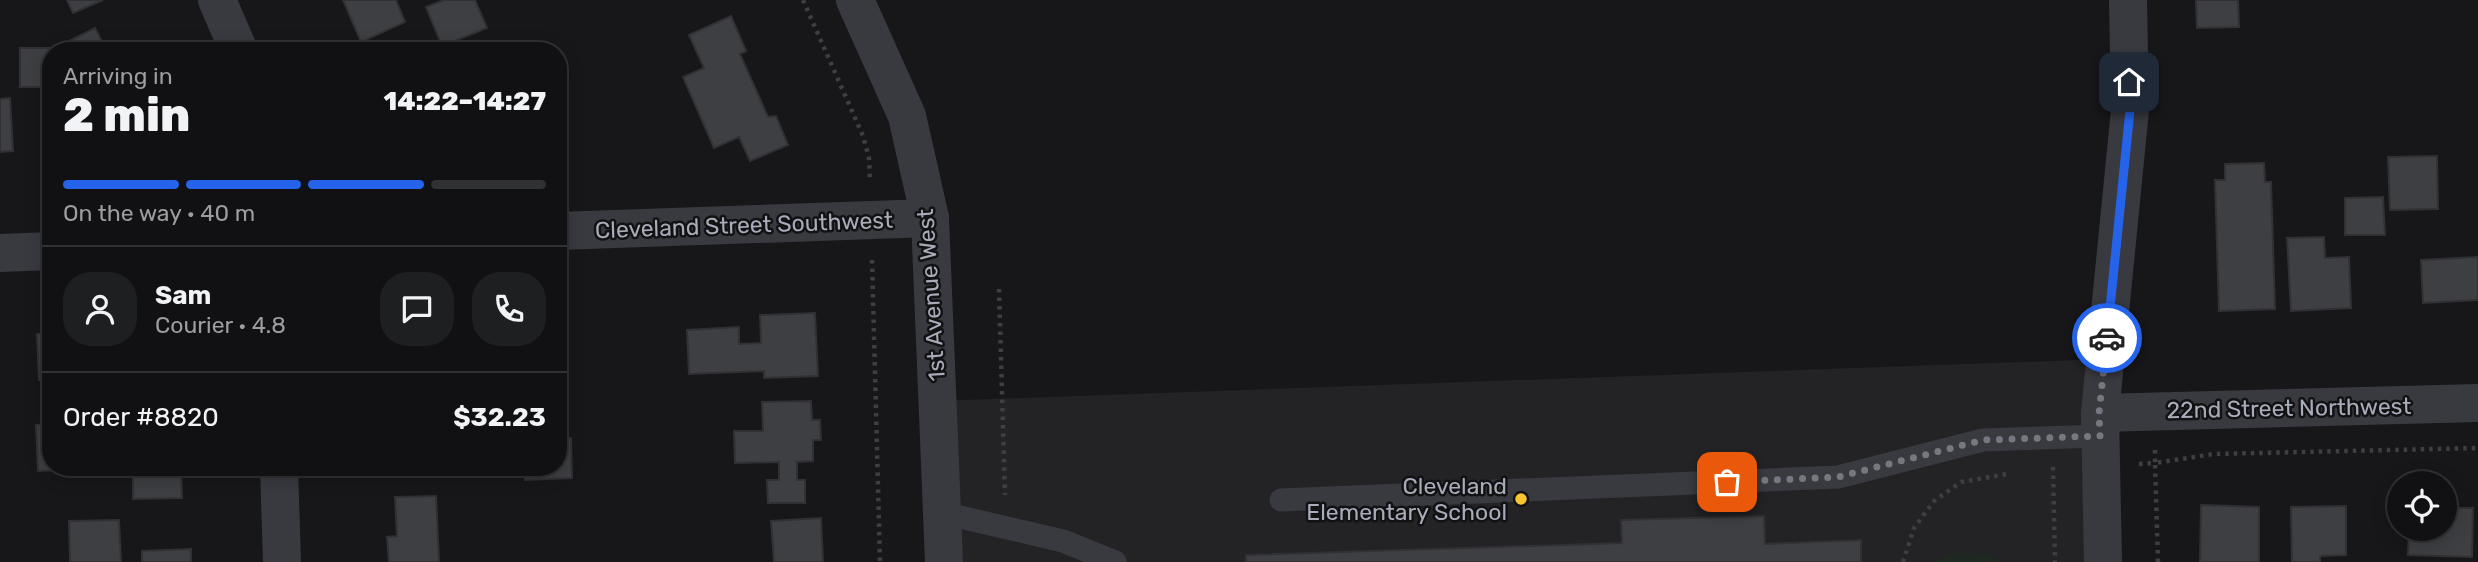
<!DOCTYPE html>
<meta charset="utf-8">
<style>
body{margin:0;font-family:Rubik,sans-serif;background:#1e1f21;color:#f1f3f6;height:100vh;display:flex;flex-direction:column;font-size:26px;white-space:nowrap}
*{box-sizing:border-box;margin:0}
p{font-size:23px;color:#9c9da0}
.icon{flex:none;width:38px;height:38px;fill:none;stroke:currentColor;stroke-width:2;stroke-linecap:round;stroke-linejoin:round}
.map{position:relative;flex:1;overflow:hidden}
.sheet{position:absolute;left:42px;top:42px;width:525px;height:434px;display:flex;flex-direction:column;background:#111113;border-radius:28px;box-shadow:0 4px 18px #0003,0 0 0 2px #303133}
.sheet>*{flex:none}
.buttons{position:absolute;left:2387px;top:471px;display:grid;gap:14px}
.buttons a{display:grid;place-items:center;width:70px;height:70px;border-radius:50%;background:#111113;box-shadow:0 4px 18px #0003,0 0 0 2px #303133;font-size:35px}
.pin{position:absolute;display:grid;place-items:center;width:60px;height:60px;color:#fff;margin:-30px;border-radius:14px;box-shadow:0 4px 10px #0006}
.courier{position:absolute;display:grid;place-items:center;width:70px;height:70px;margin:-35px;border:5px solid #2563eb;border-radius:50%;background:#fff;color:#222;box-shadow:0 2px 9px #0007}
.overview em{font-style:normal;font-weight:800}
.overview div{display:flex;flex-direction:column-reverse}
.overview{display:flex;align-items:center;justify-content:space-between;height:119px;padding:0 21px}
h1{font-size:46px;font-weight:800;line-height:52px}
.bar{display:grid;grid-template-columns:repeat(4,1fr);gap:10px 7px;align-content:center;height:84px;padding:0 21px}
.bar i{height:9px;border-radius:5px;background:#303133}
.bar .on{background:#2563eb}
.bar p{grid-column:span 4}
.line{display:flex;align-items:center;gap:18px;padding:0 21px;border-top:2px solid #303133}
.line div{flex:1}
.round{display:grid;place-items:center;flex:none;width:74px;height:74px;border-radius:28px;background:#1e1f21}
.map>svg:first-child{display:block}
</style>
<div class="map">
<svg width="2478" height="562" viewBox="0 0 2478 562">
<rect width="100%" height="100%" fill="#171719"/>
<!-- built -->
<path fill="#232326" d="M 2105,359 L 2103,562 L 941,562 L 937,401 Z"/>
<!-- green -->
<path fill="#1e2720" d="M 1965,552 L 1993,555 L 1998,562 L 1932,562 L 1947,555 Z"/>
<!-- building -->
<path fill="#3e3f43" stroke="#313135" stroke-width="2" d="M 67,0 L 103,0 L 73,13 Z
M 343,0 L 396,0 L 405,22 L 361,42 Z
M 444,0 L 475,0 L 487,28 L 442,46 L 426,7 Z
M 2196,0 L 2238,0 L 2239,27 L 2197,28 Z
M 731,16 L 746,51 L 740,54 L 768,117 L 776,116 L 788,145 L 750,161 L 739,137 L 714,148 L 683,77 L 704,68 L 689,35 Z
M 95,28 L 107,51 L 61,51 L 59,46 Z
M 20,48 L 50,48 L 50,87 L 20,87 Z
M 10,98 L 13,151 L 0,152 L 0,99 Z
M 2437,156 L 2438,209 L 2390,210 L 2388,157 Z
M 2264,163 L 2265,182 L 2271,182 L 2275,309 L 2219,311 L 2215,180 L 2225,180 L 2225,164 Z
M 2383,197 L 2385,235 L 2345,235 L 2345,198 Z
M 2324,237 L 2325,258 L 2349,257 L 2351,308 L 2291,311 L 2287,238 Z
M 2478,257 L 2478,300 L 2423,303 L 2421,260 Z
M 815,313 L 818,376 L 764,378 L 764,371 L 689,374 L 687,330 L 739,327 L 739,344 L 761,343 L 760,315 Z
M 51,333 L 51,380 L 39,380 L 37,334 Z
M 811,401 L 812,420 L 820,420 L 821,440 L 813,440 L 813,461 L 797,462 L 797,480 L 805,480 L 805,503 L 768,503 L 767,480 L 779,480 L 779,462 L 735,463 L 734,431 L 763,431 L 762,402 Z
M 51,424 L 51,467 L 86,469 L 38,471 L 36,425 Z
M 571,438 L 572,478 L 525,480 L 525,467 L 558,467 L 558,439 Z
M 133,467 L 181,467 L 182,498 L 133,499 Z
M 436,496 L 439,562 L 389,562 L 387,537 L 397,536 L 395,497 Z
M 2201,505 L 2259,507 L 2259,562 L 2200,562 Z
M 2346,506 L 2346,555 L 2320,556 L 2320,562 L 2292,562 L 2291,507 Z
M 2445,508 L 2473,508 L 2472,557 L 2408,555 L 2409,528 L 2445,528 Z
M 1764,516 L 1765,544 L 1861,540 L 1861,562 L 1246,562 L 1246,555 L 1622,543 L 1621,520 Z
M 821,518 L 823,562 L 774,562 L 771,521 Z
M 119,520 L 121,562 L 70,562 L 69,521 Z
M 191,549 L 191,562 L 142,562 L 142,551 Z"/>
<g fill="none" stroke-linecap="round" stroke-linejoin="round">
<!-- path -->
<path stroke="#3d3f45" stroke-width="4.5" stroke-dasharray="3.5 5" stroke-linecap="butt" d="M 803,0 L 863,136 L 869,158 L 870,182
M 872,260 L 880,562
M 999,289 L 1005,495
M 2139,464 L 2155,463 L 2155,450
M 2053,467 L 2055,562
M 1903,562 L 1914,528 L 1934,501 L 1961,482 L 2007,474
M 2158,562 L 2155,463 L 2214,454 L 2478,448"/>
<!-- service -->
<path stroke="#393a40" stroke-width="23" d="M 1281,500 L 1838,477 L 1983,440 L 2100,436
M 943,513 L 1063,541 L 1115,562"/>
<!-- minor -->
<path stroke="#393a40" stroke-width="38" d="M 217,0 L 239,51
M 558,231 L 930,218
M 0,253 L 51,251
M 2100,413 L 2478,403
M 279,467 L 282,562
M 2103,562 L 2100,413 L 2130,110 L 2128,0"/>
<!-- tertiary -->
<path stroke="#393a40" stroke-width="38" d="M 855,0 L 907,116 L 930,218 L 944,562"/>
</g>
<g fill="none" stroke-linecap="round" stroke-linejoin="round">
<!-- done -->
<path stroke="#757881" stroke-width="7" stroke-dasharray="0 12.6" d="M 1727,482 L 1838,477 L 1983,440 L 2100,436 L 2099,413 L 2107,338"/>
<!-- route -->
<path stroke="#2563eb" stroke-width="9" d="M 2107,338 L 2130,110 L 2129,82"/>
</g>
<!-- markers -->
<circle fill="#fac42e" stroke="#121214" stroke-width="2.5" cx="1521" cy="499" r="7"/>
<g text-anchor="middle" stroke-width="5" stroke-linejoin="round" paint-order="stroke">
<!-- street labels -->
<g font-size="23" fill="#a8acb9" stroke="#121214">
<text transform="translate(744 225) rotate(-2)" y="8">Cleveland Street Southwest</text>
<text transform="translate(931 295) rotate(-94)" y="8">1st Avenue West</text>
<text transform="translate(2289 408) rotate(-1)" y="8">22nd Street Northwest</text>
</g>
<!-- poi labels -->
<g font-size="23" fill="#a8acb9" stroke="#121214" text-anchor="end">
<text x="1507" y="494">Cleveland<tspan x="1507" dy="26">Elementary School</tspan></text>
</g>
</g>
</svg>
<div class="buttons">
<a><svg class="icon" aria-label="locate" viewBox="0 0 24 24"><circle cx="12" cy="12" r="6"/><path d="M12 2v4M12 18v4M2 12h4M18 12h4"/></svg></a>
</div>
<div class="pin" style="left:1727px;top:482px;background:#ea580c"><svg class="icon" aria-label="bag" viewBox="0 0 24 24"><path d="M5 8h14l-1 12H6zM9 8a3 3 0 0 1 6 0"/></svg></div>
<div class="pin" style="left:2129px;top:82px;background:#1f2937"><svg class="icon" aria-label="home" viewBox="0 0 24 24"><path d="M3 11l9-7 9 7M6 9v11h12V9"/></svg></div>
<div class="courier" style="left:2107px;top:338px"><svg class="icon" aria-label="car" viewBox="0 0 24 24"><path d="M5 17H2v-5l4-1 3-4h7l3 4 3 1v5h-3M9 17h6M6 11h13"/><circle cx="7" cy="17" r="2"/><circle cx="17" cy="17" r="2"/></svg></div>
<section class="sheet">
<div class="overview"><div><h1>2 min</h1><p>Arriving in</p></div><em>14:22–14:27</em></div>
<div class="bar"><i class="on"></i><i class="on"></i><i class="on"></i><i></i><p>On the way · 40 m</p></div>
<div class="line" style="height:126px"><a class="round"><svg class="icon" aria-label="person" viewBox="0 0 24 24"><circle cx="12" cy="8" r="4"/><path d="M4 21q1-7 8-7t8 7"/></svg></a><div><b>Sam</b><p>Courier · 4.8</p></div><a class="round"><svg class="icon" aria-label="chat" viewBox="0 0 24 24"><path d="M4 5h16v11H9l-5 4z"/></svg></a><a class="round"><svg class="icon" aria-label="phone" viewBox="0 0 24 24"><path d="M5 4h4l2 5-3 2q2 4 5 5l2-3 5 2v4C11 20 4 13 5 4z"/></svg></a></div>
<div class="line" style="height:91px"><div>Order #8820</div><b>$32.23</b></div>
</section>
</div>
